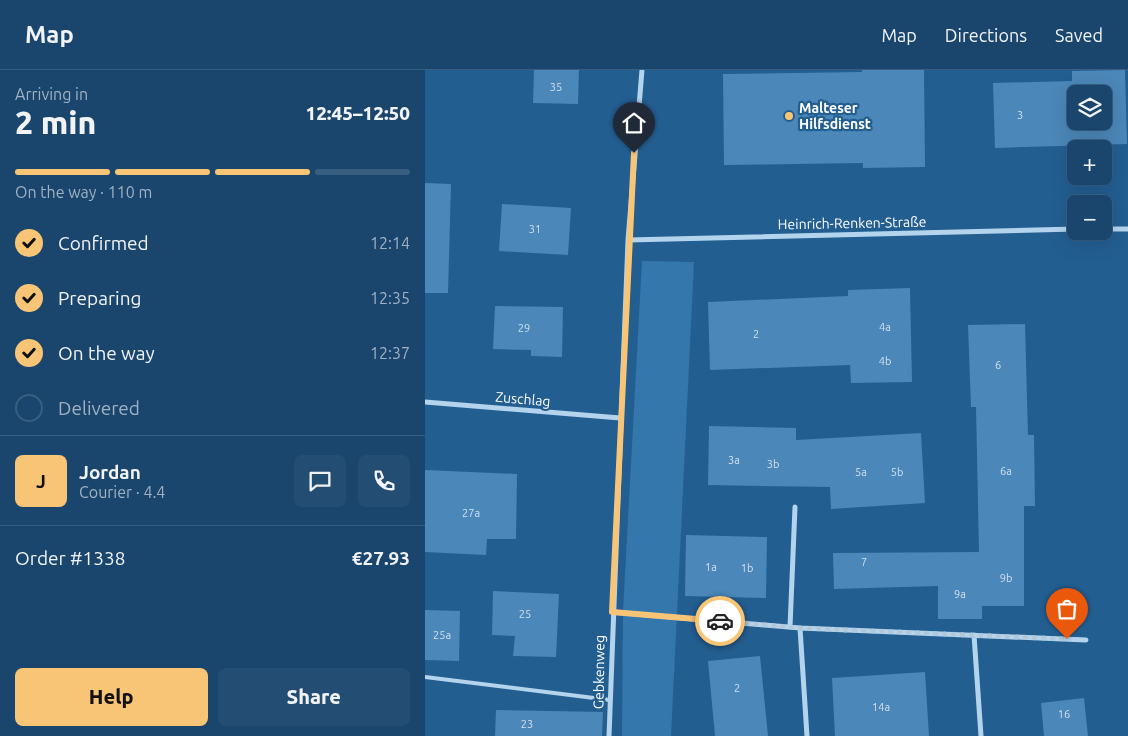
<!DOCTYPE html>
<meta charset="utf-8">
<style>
body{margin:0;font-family:Ubuntu,sans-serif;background:#234d72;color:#f1f3f6;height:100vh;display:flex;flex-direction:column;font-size:19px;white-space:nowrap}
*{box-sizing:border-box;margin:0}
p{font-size:16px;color:#9fb1c2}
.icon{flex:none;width:28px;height:28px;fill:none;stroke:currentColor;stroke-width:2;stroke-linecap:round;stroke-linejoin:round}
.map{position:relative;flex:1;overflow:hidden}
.side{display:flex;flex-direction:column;background:#1a466d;width:425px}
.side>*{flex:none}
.buttons{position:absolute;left:642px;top:15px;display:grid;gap:10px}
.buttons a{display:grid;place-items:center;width:45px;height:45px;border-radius:8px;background:#1a466d;box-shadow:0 5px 20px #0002,0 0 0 1px #385e80;font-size:25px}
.pin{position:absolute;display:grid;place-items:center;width:42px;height:42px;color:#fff;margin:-51px -21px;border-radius:50% 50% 50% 0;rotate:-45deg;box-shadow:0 0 5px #0007}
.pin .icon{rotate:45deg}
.courier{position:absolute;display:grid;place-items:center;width:50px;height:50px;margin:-25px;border:4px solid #f8c577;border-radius:50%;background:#fff;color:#222;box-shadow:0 1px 6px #0007}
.overview em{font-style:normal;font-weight:800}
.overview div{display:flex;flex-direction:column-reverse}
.overview{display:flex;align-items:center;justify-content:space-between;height:85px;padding:0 15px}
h1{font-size:32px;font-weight:800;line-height:38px}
.bar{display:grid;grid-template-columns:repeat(4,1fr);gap:8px 5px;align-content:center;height:60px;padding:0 15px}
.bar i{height:6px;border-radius:4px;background:#385e80}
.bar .selected{background:#f8c577}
.bar p{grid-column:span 4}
.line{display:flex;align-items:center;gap:12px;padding:0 15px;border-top:1px solid #385e80}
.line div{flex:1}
.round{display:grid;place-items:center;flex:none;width:52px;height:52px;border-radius:8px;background:#234d72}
ol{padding:0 15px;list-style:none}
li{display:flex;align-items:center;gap:15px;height:55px}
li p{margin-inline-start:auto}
li .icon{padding:5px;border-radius:50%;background:#f8c577;color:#111;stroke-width:4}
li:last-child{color:#9fb1c2}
li i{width:28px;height:28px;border:2px solid #385e80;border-radius:50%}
.action{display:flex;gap:10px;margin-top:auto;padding:10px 15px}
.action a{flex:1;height:58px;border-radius:8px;background:#f8c577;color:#111;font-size:20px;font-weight:800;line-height:58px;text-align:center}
.action a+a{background:#234d72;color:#f1f3f6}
header{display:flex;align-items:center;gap:30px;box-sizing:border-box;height:70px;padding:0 25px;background:#1a466d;border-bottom:1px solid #385e80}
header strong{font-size:24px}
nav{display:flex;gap:28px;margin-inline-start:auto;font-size:18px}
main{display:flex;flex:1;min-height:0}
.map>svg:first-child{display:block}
</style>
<header>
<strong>Map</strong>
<nav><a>Map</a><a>Directions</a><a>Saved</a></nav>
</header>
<main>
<section class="side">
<div class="overview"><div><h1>2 min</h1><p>Arriving in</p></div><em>12:45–12:50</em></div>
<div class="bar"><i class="selected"></i><i class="selected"></i><i class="selected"></i><i></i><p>On the way · 110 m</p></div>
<ol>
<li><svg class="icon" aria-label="check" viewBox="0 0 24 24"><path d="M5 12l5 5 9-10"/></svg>Confirmed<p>12:14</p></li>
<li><svg class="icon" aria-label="check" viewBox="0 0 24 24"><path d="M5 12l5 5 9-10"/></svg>Preparing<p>12:35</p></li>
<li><svg class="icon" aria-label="check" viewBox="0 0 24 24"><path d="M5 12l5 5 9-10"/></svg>On the way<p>12:37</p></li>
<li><i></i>Delivered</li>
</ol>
<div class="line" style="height:90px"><b class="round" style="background:#f8c577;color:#111">J</b><div><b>Jordan</b><p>Courier · 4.4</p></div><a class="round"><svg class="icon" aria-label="chat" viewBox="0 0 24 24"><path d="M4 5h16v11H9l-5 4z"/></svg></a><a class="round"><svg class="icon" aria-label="phone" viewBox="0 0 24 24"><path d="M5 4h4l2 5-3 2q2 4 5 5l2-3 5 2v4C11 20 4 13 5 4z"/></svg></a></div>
<div class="line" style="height:65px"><div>Order #1338</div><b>€27.93</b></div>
<div class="action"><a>Help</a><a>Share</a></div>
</section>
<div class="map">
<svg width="703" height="666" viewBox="0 0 703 666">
<rect width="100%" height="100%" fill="#235e91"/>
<!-- green -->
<path fill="#3477ad" d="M 217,191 L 269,192 L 246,666 L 197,666 L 198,542 Z"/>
<!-- building -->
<path fill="#4b87b8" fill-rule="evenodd" d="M 109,0 L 154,0 L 153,34 L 108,33 Z
M 437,0 L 499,0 L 500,97 L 438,98 L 438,93 L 299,95 L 298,4 L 437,2 Z
M 700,0 L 702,74 L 570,78 L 568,13 L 647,11 L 647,1 ZM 651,24 L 679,24 L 679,51 L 651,51 Z
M 0,113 L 26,114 L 23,223 L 0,223 Z
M 77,134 L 146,138 L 143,185 L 74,181 Z
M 485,218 L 487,312 L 426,313 L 425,295 L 285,300 L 283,232 L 423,226 L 423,220 Z
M 70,236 L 138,237 L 137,287 L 106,286 L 106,280 L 68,279 Z
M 600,254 L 603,365 L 609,365 L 610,436 L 599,436 L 599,536 L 557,536 L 557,549 L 513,549 L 513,516 L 409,519 L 408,483 L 554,482 L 551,337 L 546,337 L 543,255 Z
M 284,356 L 371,358 L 371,370 L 496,363 L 500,433 L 406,439 L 405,417 L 283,415 Z
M 0,400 L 92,404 L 91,469 L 62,469 L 61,485 L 0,482 Z
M 261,465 L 342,467 L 341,528 L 260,526 Z
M 68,521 L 134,524 L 131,587 L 88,586 L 90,566 L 67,565 Z
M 0,540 L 35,541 L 34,591 L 0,590 Z
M 335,586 L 343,666 L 290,666 L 283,591 Z
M 500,602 L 504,666 L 410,666 L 407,608 Z
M 659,628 L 663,666 L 619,666 L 616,633 Z
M 71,640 L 178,642 L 177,666 L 70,666 Z"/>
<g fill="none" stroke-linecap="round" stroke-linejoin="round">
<!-- lane -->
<path stroke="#b4d4ed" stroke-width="4" d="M 0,607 L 185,630"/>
<!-- street -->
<path stroke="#b4d4ed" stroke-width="5" d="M 679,159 L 703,159
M 203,170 L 651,159
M 0,332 L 195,348
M 187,542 L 375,558 L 661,570
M 365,557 L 370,437
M 375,558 L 382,666
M 549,565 L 556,666
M 184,666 L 203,170 L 217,0"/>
</g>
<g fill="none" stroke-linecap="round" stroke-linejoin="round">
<!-- done -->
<path stroke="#b2c7d8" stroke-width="5" stroke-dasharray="0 9" d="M 295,551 L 375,558 L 642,569"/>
<!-- route -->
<path stroke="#f8c577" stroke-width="6" d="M 209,83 L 187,542 L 295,551"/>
</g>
<!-- markers -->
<circle fill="#f8c577" stroke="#235e91" stroke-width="2" cx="364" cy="46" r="5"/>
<g text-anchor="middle" stroke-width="4.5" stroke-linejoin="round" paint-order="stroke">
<!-- number labels -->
<g font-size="11" fill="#d2e1ed">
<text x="131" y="21">35</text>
<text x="595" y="49">3</text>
<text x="110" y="163">31</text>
<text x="460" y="261">4a</text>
<text x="99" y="262">29</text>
<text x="331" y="268">2</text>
<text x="460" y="295">4b</text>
<text x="573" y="299">6</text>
<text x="309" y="394">3a</text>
<text x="348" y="398">3b</text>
<text x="581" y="405">6a</text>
<text x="436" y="406">5a</text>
<text x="472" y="406">5b</text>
<text x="46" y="447">27a</text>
<text x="439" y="496">7</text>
<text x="286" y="501">1a</text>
<text x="322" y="502">1b</text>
<text x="581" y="512">9b</text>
<text x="535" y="528">9a</text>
<text x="100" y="548">25</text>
<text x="17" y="569">25a</text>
<text x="312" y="622">2</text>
<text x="456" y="641">14a</text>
<text x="639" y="648">16</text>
<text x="102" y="658">23</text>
</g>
<!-- poi labels -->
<g font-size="14" font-weight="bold" fill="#fff" stroke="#235e91" text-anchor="start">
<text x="374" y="43">Malteser<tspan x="374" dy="16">Hilfsdienst</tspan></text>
</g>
<!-- street labels -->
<g font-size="14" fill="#fff" stroke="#235e91">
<text transform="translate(427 153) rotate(-1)" y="5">Heinrich-Renken-Straße</text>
<text transform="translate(98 329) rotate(5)" y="5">Zuschlag</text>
<text transform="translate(174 602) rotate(-89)" y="5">Gebkenweg</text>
</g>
</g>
</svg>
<div class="buttons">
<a><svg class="icon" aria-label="layers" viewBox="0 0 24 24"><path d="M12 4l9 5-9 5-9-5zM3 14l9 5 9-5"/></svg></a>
<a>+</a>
<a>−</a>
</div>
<div class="pin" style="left:642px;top:569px;background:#ea580c"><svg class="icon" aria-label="bag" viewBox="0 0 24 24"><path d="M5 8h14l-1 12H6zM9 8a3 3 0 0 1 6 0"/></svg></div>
<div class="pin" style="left:209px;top:83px;background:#1f2937"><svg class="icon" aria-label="home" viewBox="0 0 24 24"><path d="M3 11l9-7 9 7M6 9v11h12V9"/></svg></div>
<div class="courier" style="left:295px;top:551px"><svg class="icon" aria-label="car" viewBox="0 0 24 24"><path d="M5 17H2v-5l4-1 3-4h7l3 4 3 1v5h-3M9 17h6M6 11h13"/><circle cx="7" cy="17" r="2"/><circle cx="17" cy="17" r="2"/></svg></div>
</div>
</main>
